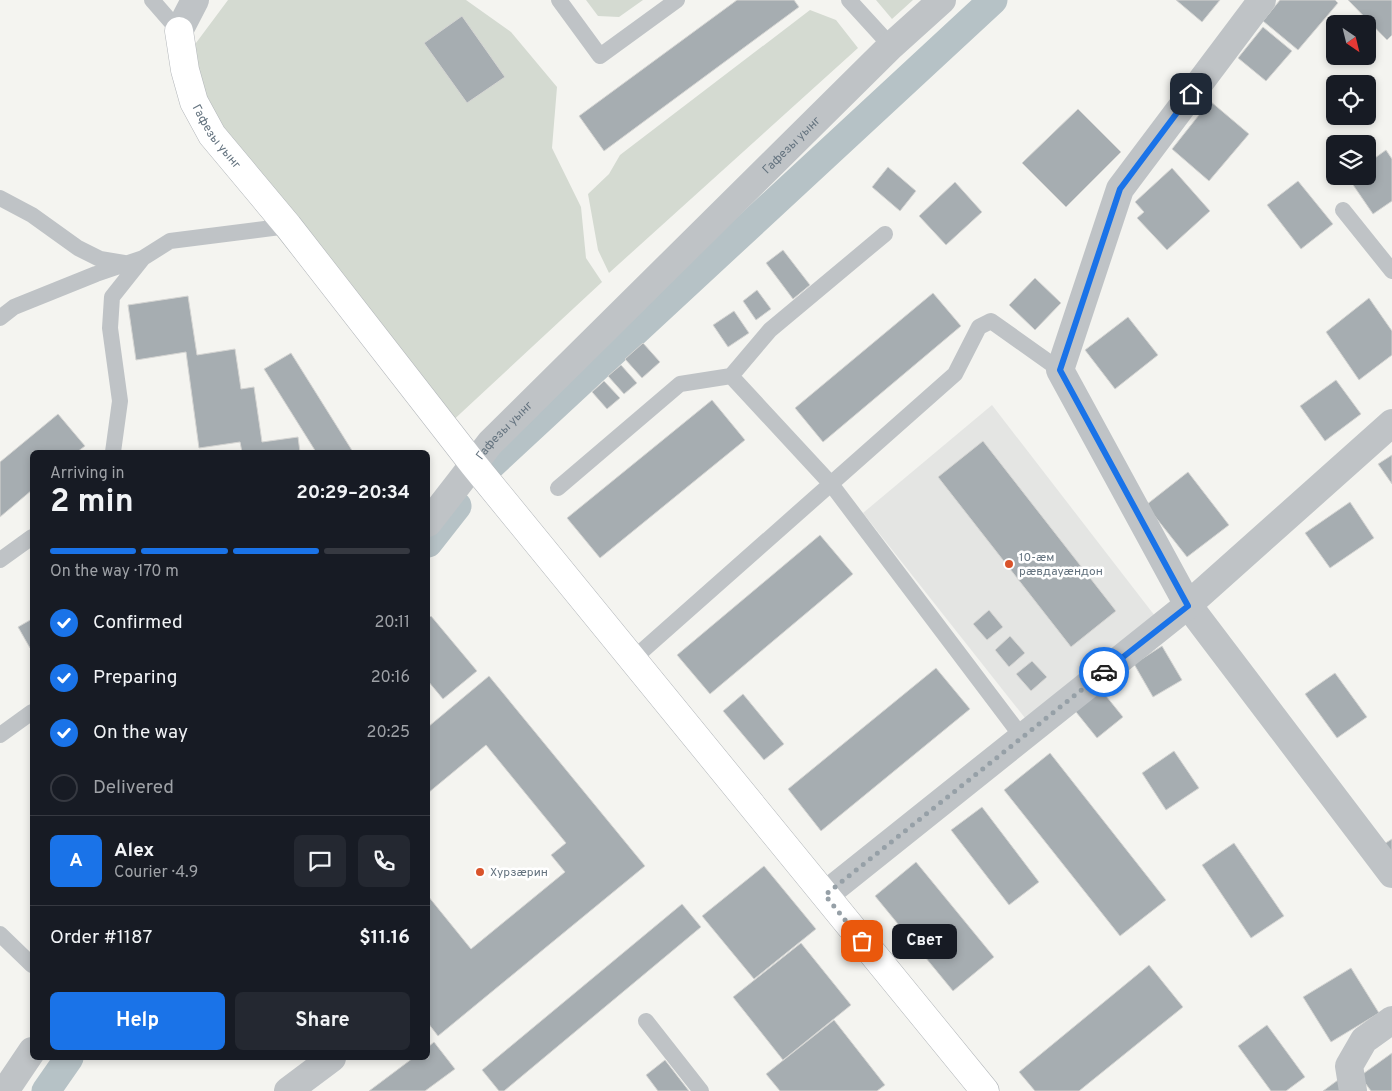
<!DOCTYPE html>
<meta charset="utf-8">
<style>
body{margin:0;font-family:Overpass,sans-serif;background:#242831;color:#f1f3f6;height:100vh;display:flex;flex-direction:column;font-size:19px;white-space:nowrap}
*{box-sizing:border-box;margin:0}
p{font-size:16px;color:#9ea1a6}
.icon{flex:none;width:28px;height:28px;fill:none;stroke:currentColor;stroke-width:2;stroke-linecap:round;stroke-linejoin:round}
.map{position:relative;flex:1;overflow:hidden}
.drawer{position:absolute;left:30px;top:450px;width:400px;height:610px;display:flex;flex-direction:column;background:#171b24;border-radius:8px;box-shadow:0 2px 8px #0003}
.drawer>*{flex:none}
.needle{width:32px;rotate:145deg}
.fabs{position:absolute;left:1326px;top:15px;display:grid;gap:10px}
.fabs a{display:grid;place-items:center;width:50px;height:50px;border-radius:8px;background:#171b24;box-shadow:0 2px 8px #0003;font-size:25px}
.pin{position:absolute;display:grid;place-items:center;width:42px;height:42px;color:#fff;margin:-21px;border-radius:10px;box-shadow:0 2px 8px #0006}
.courier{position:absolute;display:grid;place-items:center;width:50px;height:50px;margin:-25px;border:4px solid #1a73e8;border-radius:50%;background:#fff;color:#222;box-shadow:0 1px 6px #0007}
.bubble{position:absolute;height:35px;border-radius:8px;background:#171b24;box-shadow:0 2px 8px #0003;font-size:16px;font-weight:700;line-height:35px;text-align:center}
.headline em{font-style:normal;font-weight:700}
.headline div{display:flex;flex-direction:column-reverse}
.headline{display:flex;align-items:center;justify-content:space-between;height:85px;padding:0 20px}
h1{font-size:32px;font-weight:700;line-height:38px}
.bar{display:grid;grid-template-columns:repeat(4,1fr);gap:8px 5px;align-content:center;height:60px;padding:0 20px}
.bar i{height:6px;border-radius:4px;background:#363941}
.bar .current{background:#1a73e8}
.bar p{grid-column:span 4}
.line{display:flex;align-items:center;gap:12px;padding:0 20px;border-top:1px solid #363941}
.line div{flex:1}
.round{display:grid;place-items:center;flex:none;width:52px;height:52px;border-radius:8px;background:#242831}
ol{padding:0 20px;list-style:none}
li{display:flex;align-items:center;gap:15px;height:55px}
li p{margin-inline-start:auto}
li .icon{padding:5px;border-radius:50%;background:#1a73e8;color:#fff;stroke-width:4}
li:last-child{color:#9ea1a6}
li i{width:28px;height:28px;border:2px solid #363941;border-radius:50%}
.primary-button{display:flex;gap:10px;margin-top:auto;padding:10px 20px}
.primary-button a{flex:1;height:58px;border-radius:8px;background:#1a73e8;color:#fff;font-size:20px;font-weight:700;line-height:58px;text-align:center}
.primary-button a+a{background:#242831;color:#f1f3f6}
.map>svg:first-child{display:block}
</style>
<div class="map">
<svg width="1392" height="1091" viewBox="0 0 1392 1091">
<rect width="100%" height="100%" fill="#f4f4f0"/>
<!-- built -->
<path fill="#e4e5e3" d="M 992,405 L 1155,616 L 1025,718 L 863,513 Z"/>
<!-- green -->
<path fill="#d4dad1" d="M 228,0 L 466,0 L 511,32 L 557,87 L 552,148 L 581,207 L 586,258 L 602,282 L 448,425 L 422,416 L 200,140 L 193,47 Z
M 586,0 L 643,0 L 619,17 L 598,16 Z
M 876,0 L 913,0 L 892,19 Z
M 810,10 L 836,20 L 858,48 L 609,273 L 598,250 L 588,194 L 609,174 L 620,155 Z"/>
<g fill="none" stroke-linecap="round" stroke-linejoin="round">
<!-- canal -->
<path stroke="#b6c2c6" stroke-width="29" d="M 491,465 L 993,0
M 428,543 L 457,506
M 46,1091 L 69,1058"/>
</g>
<!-- building -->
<path fill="#a6adb1" stroke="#d5d5d3" d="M 737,0 L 794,0 L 799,7 L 604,151 L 579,116 Z
M 1176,0 L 1220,0 L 1202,22 Z
M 1280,0 L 1335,0 L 1338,3 L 1298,50 L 1263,21 Z
M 1348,0 L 1392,0 L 1392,35 L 1387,40 Z
M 462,16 L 505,77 L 467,103 L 424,43 Z
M 1263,27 L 1292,51 L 1266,81 L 1238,58 Z
M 1210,101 L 1249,134 L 1209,181 L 1172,149 Z
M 1078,109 L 1121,152 L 1066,207 L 1022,163 Z
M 1386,150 L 1392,159 L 1392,201 L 1373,214 L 1347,176 L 1368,176 L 1368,163 Z
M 888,167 L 916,191 L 900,211 L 872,187 Z
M 1172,168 L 1210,211 L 1167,250 L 1137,218 L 1144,212 L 1135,202 Z
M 1298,181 L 1333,224 L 1301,249 L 1267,205 Z
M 955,182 L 982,212 L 946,245 L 919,216 Z
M 783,250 L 810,285 L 793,299 L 766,263 Z
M 1035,278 L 1061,303 L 1035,330 L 1009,305 Z
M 757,290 L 771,309 L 756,320 L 743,301 Z
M 933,293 L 961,326 L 823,442 L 795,408 Z
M 188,296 L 197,355 L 235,349 L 241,389 L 254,387 L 262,442 L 298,437 L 300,452 L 242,452 L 240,442 L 199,448 L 186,352 L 136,360 L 128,305 Z
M 1369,298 L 1392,331 L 1392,355 L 1359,380 L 1326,332 Z
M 734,311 L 749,333 L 728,347 L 713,325 Z
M 1128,317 L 1158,355 L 1115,389 L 1085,350 Z
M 643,343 L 660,362 L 642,378 L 625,359 Z
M 291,353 L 353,452 L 316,452 L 264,369 Z
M 621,365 L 637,383 L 624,394 L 608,376 Z
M 1336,380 L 1361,414 L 1325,441 L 1300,406 Z
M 604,381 L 620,398 L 607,409 L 592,392 Z
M 712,400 L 745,440 L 600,558 L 567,518 Z
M 58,414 L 85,446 L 77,452 L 32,452 L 32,490 L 0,517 L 0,462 Z
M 983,441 L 1116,611 L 1071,647 L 938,477 Z
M 1392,455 L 1392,484 L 1378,464 Z
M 1188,472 L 1229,525 L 1187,557 L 1146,505 Z
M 1350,502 L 1374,538 L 1330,568 L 1305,533 Z
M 820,535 L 853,574 L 710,694 L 677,655 Z
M 989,610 L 1003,627 L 987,640 L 973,624 Z
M 431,616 L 477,671 L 443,699 L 428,681 L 428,619 Z
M 32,619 L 32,646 L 30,648 L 18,627 Z
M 1010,636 L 1025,653 L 1009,667 L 995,650 Z
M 1162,646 L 1182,680 L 1153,697 L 1134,664 Z
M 1032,661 L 1047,677 L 1031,691 L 1016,674 Z
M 936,668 L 970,709 L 821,831 L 788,789 Z
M 1335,673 L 1367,717 L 1337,738 L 1305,694 Z
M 489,676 L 645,866 L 438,1036 L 428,1023 L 428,896 L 471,949 L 565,872 L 551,855 L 566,843 L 486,745 L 428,793 L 428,727 Z
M 1098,686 L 1123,717 L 1097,738 L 1072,707 Z
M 743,694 L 784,744 L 764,760 L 723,711 Z
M 1174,751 L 1199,788 L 1166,810 L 1142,773 Z
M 1050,753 L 1166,900 L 1120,936 L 1004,790 Z
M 982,807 L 1039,882 L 1009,905 L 951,830 Z
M 1392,839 L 1392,856 L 1384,844 Z
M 1234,843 L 1284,916 L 1251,938 L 1202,865 Z
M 916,862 L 994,957 L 953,991 L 875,896 Z
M 764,866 L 816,929 L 754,979 L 702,916 Z
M 682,904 L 701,927 L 504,1091 L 499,1091 L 482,1070 Z
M 801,943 L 851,1005 L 783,1060 L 733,997 Z
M 1149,965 L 1183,1007 L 1079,1091 L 1035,1091 L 1019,1072 Z
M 1351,968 L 1379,1013 L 1331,1042 L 1303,997 Z
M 834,1020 L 885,1085 L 877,1091 L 780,1091 L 766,1074 Z
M 1267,1025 L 1305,1077 L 1286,1091 L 1271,1091 L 1238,1046 Z
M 434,1042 L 455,1069 L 425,1091 L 369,1091 L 413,1058 L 428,1058 L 428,1047 Z
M 1392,1053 L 1392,1091 L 1371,1091 L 1360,1076 Z
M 665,1060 L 689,1091 L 658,1091 L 646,1075 Z
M 1338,1080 L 1345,1091 L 1323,1091 Z"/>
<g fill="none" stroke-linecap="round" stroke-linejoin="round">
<!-- secondary casing -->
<g stroke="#b2b6ba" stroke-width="29">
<g id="secondary">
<path id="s2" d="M 179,31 L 185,70 L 194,102 L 212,135 L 288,226 L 474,465 L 985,1091"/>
</g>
</g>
<!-- lane -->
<path stroke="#bfc3c6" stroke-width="16" d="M 152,0 L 179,31
M 559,0 L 600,56 L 677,0
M 849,0 L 891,46
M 0,198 L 32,215 L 78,248 L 100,259 L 124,263
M 1343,210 L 1392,271
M 0,318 L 14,307 L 96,274 L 143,258 L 170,241 L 288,226
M 731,376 L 770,330 L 885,234
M 113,452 L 120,401 L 110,328 L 112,297 L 143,258
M 558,488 L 680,384 L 731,376 L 831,484 L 1022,737
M 0,560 L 32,537
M 633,659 L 955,374 L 979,327 L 991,321 L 1060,370
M 0,735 L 32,712
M 0,934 L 32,965
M 646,1021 L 701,1091"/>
<!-- street -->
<g stroke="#bfc3c6" stroke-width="28">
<path d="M 1262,0 L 1120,189 L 1060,370 L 1188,605 L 1392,874"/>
<path d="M 179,31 L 195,0"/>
<path id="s1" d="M 428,523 L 490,443 L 891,46 L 942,0"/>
<path d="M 825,895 L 1188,605 L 1392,423"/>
<path d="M 5,1091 L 32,1051"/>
<path d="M 288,1091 L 332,1058"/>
<path d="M 1353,1091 L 1349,1066 L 1364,1040 L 1392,1020"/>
</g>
<!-- secondary -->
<use href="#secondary" stroke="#fff" stroke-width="28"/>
</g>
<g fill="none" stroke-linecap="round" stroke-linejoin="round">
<!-- done -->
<path stroke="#96a0a7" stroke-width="5" stroke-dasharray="0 9" d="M 862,941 L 825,895 L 1104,672"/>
<!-- route -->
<path stroke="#1a73e8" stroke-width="6" d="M 1104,672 L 1188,606 L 1060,370 L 1120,189 L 1191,94"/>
</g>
<!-- markers -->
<g fill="#d9532a" stroke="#fff" stroke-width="2">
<circle cx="1009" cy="564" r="5"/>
<circle cx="480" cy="872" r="5"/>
</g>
<g text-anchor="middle" stroke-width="5" stroke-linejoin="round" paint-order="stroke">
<!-- street labels -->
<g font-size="12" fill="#64737f" stroke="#fff">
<text dy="4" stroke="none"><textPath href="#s2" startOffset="114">Гафезы уынг</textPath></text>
<text dy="4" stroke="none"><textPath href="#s1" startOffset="525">Гафезы уынг</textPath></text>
<text dy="4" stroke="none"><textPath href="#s1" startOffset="120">Гафезы уынг</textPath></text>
</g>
<!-- poi labels -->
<g font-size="12" fill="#64737f" stroke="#fff" text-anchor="start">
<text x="1019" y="561">10-æм<tspan x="1019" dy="14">рӕвдауӕндон</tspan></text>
<text x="490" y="876">Хурзæрин</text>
</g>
</g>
</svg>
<div class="fabs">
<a><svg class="needle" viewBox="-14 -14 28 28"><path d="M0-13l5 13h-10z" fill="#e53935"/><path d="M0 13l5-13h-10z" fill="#9ea1a6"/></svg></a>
<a><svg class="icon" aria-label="locate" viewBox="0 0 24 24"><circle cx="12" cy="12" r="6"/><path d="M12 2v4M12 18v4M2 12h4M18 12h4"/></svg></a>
<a><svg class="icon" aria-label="layers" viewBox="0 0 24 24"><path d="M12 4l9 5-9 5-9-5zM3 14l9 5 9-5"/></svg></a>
</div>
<div class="pin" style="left:862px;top:941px;background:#ea580c"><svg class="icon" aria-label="bag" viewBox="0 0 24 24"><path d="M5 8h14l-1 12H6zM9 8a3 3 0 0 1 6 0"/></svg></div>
<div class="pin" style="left:1191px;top:94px;background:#1f2937"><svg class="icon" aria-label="home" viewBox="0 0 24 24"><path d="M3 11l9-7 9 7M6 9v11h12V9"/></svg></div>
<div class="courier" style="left:1104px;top:672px"><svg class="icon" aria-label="car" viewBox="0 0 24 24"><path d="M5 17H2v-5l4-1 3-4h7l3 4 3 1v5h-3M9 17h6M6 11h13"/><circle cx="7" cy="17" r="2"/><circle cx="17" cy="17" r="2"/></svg></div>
<div class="bubble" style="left:892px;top:924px;width:65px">Свет</div>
<section class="drawer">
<div class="headline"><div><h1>2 min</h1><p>Arriving in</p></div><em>20:29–20:34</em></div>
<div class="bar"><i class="current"></i><i class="current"></i><i class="current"></i><i></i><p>On the way · 170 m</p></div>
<ol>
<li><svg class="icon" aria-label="check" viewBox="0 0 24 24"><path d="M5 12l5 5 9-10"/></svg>Confirmed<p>20:11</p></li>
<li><svg class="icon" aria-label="check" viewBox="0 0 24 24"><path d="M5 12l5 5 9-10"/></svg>Preparing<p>20:16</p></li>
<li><svg class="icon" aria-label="check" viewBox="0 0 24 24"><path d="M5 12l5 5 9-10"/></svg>On the way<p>20:25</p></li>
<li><i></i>Delivered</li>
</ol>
<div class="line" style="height:90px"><b class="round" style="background:#1a73e8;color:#fff">A</b><div><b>Alex</b><p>Courier · 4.9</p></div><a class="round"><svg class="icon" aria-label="chat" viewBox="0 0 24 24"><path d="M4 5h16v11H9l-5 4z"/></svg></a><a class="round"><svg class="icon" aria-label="phone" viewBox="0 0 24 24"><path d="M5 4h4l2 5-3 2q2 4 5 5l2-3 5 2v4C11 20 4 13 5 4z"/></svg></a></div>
<div class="line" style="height:65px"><div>Order #1187</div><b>$11.16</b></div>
<div class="primary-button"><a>Help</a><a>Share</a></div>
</section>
</div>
